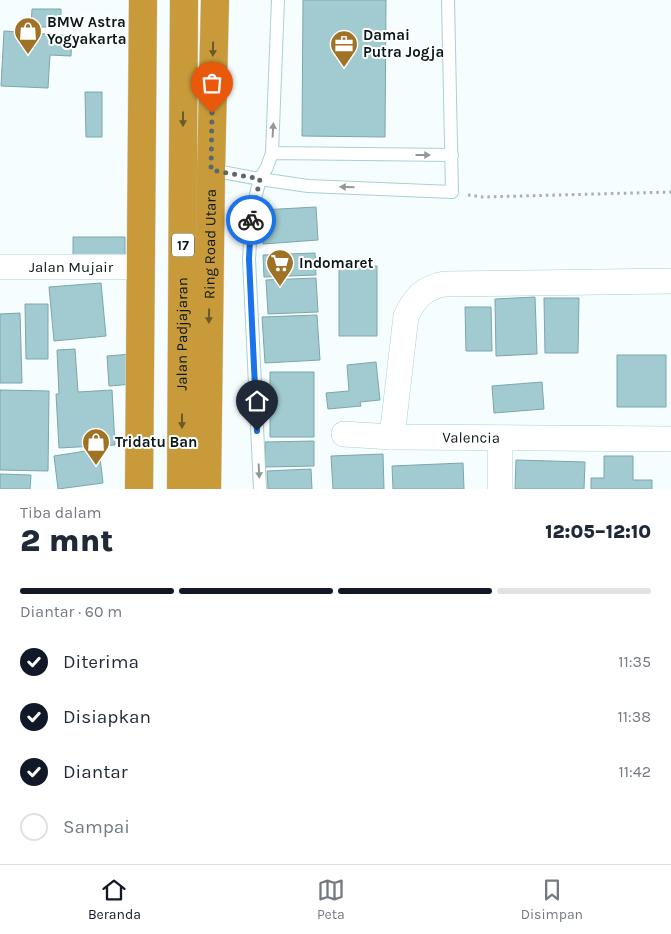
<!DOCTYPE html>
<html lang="id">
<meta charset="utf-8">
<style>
body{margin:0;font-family:Karla,sans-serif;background:#f6f6f7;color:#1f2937;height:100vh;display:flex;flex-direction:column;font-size:19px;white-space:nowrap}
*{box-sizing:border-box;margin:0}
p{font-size:16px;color:#747a83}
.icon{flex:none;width:28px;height:28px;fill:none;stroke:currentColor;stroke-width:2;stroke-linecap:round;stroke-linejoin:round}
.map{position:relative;height:489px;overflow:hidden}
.side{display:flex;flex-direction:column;background:#fff;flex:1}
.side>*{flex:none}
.pin{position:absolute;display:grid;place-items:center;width:42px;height:42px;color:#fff;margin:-51px -21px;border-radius:50% 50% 50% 0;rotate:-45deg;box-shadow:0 0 5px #0007}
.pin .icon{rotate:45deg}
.courier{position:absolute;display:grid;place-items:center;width:50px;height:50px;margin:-25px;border:4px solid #1a73e8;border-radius:50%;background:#fff;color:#222;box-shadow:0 1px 6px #0007}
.summary em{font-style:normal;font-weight:800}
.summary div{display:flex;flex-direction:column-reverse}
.summary{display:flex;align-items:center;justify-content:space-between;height:85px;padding:0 20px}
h1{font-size:32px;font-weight:800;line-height:38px}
.bar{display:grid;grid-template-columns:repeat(4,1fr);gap:8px 5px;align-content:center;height:60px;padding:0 20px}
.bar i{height:6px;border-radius:4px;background:#e0e1e3}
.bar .on{background:#111827}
.bar p{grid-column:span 4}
ol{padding:0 20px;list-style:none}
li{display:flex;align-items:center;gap:15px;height:55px}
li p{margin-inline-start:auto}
li .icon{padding:5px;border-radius:50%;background:#111827;color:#fff;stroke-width:4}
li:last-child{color:#747a83}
li i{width:28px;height:28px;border:2px solid #e0e1e3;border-radius:50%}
.menu{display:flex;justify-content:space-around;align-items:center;height:70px;border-top:1px solid #e0e1e3;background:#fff;font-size:14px;color:#747a83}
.menu a{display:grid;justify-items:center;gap:2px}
.menu .on{color:#111827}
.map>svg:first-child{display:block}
</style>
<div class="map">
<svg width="671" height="489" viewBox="0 0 671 489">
<rect width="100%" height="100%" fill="#f5fdfe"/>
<!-- building -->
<path fill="#a1cbd0" stroke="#7da6aa" d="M 303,0 L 386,0 L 385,137 L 302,136 Z
M 32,9 L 61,9 L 61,27 L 31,27 Z
M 4,31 L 72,36 L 71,56 L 50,55 L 48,88 L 1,86 Z
M 85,92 L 102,92 L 102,137 L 86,137 Z
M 316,207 L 318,240 L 263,244 L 261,210 Z
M 73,237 L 125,237 L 125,266 L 73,266 Z
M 315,253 L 316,275 L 264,277 L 263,255 Z
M 339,265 L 377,266 L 377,336 L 339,336 Z
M 316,278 L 318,312 L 268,314 L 266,280 Z
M 101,283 L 106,336 L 54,341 L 49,287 Z
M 535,297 L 537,354 L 496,356 L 495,299 Z
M 544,298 L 579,298 L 578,353 L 545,353 Z
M 25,304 L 48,304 L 48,359 L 26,359 Z
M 465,307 L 491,307 L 492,351 L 466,351 Z
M 20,313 L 22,383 L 0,383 L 0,314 Z
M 317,315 L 320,360 L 265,363 L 262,317 Z
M 75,349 L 78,392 L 112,390 L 115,445 L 59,448 L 56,394 L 59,394 L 57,350 Z
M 132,354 L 133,384 L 109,386 L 107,356 Z
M 617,355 L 666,355 L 666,407 L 617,407 Z
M 376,362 L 380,400 L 360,402 L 361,406 L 328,409 L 326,393 L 349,391 L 347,365 Z
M 270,372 L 314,372 L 314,437 L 270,437 Z
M 542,382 L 544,409 L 494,413 L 492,386 Z
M 0,390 L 49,391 L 48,471 L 0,470 Z
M 314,441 L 314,466 L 265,467 L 265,442 Z
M 99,449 L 103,483 L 58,489 L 54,456 Z
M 383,454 L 384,489 L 333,489 L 331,456 Z
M 604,456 L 633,456 L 633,480 L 652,480 L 652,489 L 591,489 L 591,478 L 604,478 Z
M 516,460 L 585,462 L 584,489 L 515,489 Z
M 463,463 L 464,489 L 393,489 L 392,466 Z
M 311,469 L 312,489 L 268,489 L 267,471 Z
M 0,474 L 31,475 L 30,489 L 0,489 Z"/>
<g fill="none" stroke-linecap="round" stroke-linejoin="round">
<!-- service casing -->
<g stroke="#a7d1d6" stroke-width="14">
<path id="service" d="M 272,153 L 452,155
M 211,170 L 260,179 L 267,167 L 272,153 L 278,0
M 260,489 L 249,259 L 252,210 L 260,179 L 308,186 L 452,192 L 448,0"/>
</g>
<!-- minor casing -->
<g stroke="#a7d1d6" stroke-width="26">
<g id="minor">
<path id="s1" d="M 0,267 L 141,267"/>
<path id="s2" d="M 671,281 L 444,284 C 423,288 415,298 406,316 L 392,437 L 671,439"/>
<path d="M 344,434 L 392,437"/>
<path d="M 500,438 L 500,489"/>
</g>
</g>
<!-- trunk casing -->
<g stroke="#d8dadb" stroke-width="29">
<g id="trunk">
<path d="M 139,489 L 143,0"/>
<path id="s3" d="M 181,489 L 184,0"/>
<path id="s4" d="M 207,489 L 211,170 L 215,0"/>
</g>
</g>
<!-- path -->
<path stroke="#a6b1b2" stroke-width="3" stroke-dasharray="2.5 4" stroke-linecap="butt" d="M 468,195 L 483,197 L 671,192"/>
<!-- service -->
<use href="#service" stroke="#fff" stroke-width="12"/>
<!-- minor -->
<use href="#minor" stroke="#fff" stroke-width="25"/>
<!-- trunk -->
<use href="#trunk" stroke="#c89a3a" stroke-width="28"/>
</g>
<!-- one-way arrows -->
<defs><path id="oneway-solid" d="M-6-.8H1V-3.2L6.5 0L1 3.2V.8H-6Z" transform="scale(1.25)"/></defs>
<g fill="#685a2a">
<use href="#oneway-solid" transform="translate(213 49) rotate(91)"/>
<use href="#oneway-solid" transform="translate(183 119) rotate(90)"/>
<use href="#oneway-solid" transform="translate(209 316) rotate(91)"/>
<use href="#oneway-solid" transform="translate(182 421) rotate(90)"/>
</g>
<g fill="#909898">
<use href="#oneway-solid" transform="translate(273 130) rotate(-87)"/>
<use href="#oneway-solid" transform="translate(423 155)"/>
<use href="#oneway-solid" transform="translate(347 187) rotate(-178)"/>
<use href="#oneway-solid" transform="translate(259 471) rotate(87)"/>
</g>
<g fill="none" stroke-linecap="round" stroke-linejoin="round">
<!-- done -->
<path stroke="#5c696a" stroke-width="5" stroke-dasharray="0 9" d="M 212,113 L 211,170 L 260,179 L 251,220"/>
<!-- route -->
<path stroke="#1a73e8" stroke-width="6" d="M 251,220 L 249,259 L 257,431"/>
</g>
<!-- icons -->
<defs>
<g id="shop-pin" transform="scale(1.4375)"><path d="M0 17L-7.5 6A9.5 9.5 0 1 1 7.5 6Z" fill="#a07225" stroke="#fff"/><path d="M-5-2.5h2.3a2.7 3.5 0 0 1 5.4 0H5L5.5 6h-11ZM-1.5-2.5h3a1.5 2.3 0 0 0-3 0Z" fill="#fff"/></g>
<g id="office-pin" transform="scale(1.4375)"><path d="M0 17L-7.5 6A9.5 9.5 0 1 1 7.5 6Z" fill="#a07225" stroke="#fff"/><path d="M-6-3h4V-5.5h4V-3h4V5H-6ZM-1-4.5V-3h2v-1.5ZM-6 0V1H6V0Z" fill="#fff"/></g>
<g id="supermarket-pin" transform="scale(1.4375)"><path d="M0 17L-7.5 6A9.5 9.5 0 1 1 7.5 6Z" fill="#a07225" stroke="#fff"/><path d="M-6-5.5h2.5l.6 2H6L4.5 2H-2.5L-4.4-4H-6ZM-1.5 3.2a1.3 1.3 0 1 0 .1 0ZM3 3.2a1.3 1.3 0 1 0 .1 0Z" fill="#fff"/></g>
</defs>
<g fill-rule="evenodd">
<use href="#shop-pin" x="28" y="31"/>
<use href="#office-pin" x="344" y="44"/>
<use href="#supermarket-pin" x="280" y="263"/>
<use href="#shop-pin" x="96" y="442"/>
</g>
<g text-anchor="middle" stroke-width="4" stroke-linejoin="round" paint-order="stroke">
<!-- shield labels -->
<rect fill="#fff" stroke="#535e5f" stroke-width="1" x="172" y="233.5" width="22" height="23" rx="4"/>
<g font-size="14" font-weight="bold" fill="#09191b">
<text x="183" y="250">17</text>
</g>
<!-- poi labels -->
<g font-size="15" font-weight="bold" fill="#09191b" stroke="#fff" text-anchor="start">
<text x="47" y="27">BMW Astra<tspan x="47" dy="17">Yogyakarta</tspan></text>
<text x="363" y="40">Damai<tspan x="363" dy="17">Putra Jogja</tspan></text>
<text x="299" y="268">Indomaret</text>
<text x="115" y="447">Tridatu Ban</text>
</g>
<!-- street labels -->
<g font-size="15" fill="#09191b" stroke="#fff">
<text dy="5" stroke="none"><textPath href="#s4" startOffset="245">Ring Road Utara</textPath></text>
<text dy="5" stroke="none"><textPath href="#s1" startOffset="71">Jalan Mujair</textPath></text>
<text dy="5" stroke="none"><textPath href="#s3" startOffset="155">Jalan Padjajaran</textPath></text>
<text dy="5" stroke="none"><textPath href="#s2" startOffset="480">Valencia</textPath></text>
</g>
</g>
</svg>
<div class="pin" style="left:212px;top:113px;background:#ea580c"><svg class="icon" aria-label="bag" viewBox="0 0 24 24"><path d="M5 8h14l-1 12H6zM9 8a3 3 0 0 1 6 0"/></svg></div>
<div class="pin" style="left:257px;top:431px;background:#1f2937"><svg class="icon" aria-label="home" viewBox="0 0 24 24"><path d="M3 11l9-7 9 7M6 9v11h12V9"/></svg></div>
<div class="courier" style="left:251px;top:220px"><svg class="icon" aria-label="bike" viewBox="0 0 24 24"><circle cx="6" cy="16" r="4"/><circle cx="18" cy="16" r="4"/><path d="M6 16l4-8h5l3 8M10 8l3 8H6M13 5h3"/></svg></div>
</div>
<section class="side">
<div class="summary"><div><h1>2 mnt</h1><p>Tiba dalam</p></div><em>12:05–12:10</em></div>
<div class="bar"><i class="on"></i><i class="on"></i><i class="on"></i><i></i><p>Diantar · 60 m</p></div>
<ol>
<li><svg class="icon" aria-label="check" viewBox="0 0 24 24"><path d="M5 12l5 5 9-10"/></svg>Diterima<p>11:35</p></li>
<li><svg class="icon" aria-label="check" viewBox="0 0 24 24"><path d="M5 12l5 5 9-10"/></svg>Disiapkan<p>11:38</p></li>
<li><svg class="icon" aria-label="check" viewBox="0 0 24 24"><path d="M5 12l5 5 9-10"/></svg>Diantar<p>11:42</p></li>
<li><i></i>Sampai</li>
</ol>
</section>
<nav class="menu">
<a class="on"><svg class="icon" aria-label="home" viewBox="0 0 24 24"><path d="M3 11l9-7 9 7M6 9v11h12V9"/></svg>Beranda</a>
<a><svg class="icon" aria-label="map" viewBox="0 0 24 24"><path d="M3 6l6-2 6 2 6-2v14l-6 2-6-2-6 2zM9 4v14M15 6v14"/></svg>Peta</a>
<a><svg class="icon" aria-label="saved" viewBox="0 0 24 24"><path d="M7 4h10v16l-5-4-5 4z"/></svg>Disimpan</a>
</nav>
